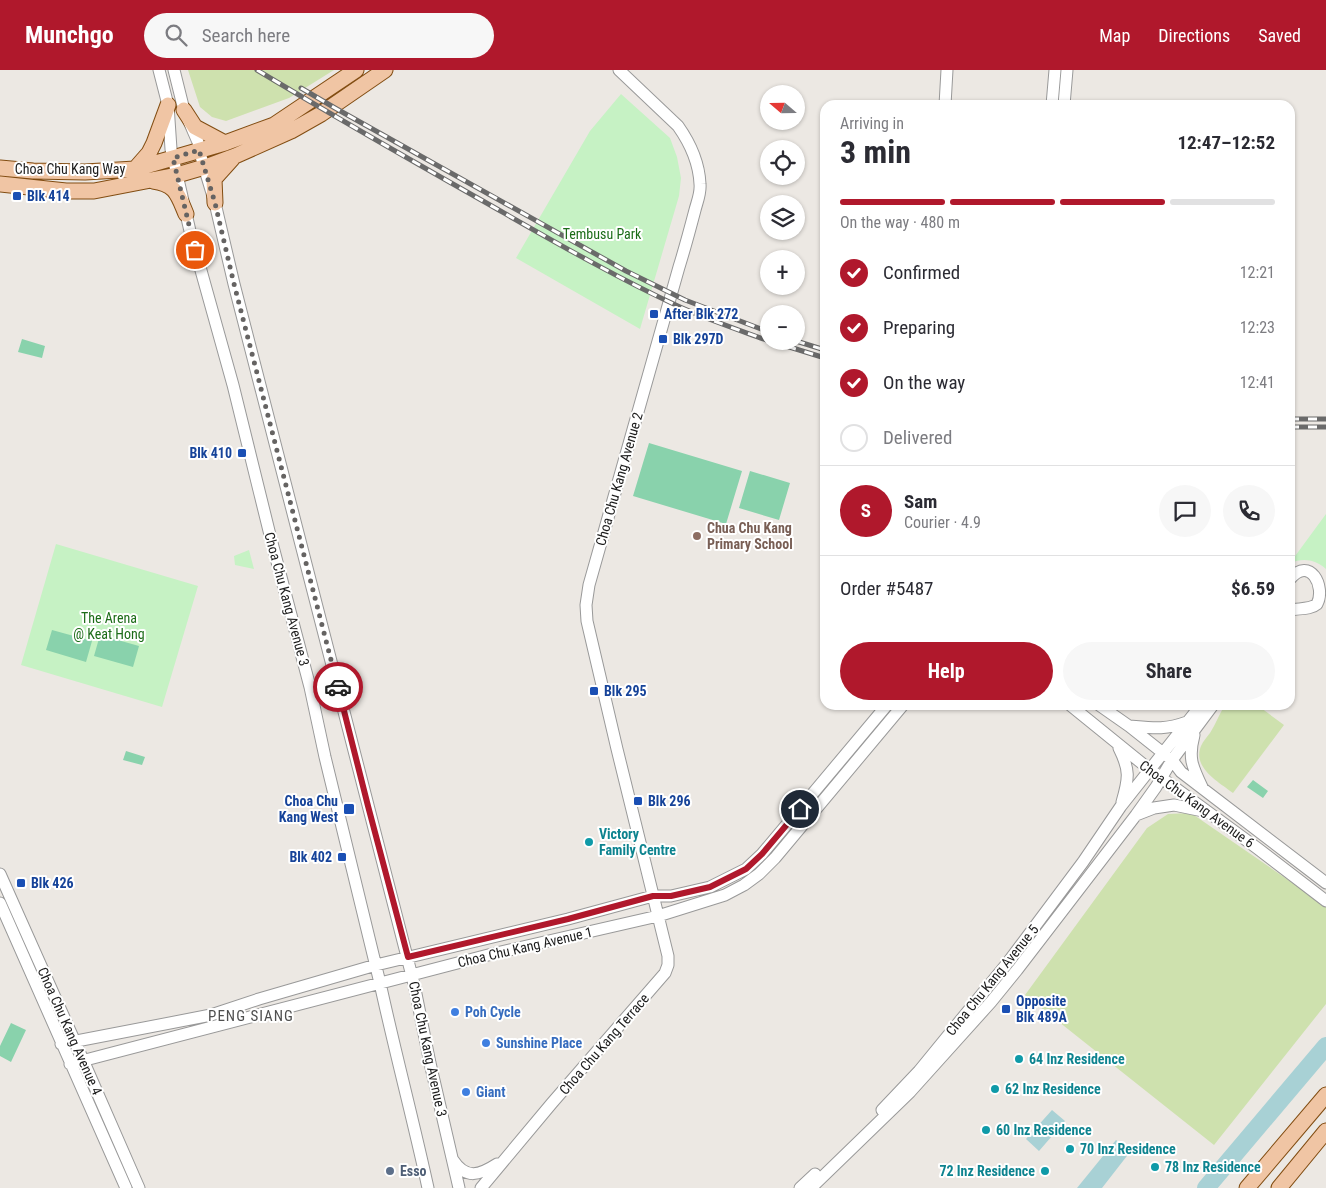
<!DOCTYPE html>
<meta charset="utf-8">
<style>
body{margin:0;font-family:"Roboto Condensed",sans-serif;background:#f7f7f7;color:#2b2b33;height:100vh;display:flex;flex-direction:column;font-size:19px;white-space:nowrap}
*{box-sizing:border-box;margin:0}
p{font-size:16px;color:#7c7c81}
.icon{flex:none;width:28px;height:28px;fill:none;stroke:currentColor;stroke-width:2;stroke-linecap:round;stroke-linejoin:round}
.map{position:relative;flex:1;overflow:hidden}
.sheet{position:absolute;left:820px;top:30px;width:475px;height:610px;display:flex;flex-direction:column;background:#fff;border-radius:15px;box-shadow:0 1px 4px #0004}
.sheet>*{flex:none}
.needle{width:32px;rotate:290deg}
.fabs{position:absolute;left:760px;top:15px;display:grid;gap:10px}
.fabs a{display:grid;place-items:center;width:45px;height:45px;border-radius:50%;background:#fff;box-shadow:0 1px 4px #0004;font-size:25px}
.pin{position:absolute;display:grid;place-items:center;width:42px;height:42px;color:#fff;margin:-21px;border:2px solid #fff;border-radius:50%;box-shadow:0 1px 5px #0007}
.courier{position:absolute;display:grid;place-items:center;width:50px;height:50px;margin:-25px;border:4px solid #b0182c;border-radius:50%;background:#fff;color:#222;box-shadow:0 1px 6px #0007}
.overview em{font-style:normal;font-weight:700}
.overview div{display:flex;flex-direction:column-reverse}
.overview{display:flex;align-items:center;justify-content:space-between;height:85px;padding:0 20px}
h1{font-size:32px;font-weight:700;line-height:38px}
.bar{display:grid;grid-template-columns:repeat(4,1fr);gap:8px 5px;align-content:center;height:60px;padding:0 20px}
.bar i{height:6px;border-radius:4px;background:#e1e1e2}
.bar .on{background:#b0182c}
.bar p{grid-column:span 4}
.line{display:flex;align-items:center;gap:12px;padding:0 20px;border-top:1px solid #e1e1e2}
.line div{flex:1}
.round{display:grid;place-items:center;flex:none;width:52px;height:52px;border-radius:26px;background:#f7f7f7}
ol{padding:0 20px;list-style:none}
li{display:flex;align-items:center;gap:15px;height:55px}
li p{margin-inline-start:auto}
li .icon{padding:5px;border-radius:50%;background:#b0182c;color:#fff;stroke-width:4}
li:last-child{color:#7c7c81}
li i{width:28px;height:28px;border:2px solid #e1e1e2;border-radius:50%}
.primary-button{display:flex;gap:10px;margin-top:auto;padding:10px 20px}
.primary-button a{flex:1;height:58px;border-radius:30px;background:#b0182c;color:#fff;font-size:20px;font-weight:700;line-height:58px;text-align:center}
.primary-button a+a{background:#f7f7f7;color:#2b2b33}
header{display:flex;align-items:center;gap:30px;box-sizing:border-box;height:70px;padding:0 25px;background:#b0182c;color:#fff}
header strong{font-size:24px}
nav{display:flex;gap:28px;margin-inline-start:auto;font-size:18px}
.search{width:350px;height:45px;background:#f7f7f7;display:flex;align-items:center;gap:12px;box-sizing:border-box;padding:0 18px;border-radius:28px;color:#7c7c81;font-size:19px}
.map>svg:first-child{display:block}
</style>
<header>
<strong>Munchgo</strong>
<div class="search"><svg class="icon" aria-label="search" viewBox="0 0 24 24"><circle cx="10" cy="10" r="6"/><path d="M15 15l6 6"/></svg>Search here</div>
<nav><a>Map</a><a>Directions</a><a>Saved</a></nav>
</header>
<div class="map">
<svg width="1326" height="1118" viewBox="0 0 1326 1118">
<rect width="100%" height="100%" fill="#ece8e3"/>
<!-- grass -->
<path fill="#cee1ae" d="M 188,0 L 334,0 L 289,28 L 226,51 L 212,47 L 200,37 Z
M 1225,635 L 1257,635 L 1284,655 L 1233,723 C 1219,712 1192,698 1201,676 C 1203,671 1207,667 1210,663 C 1216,654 1219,644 1225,635 Z
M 1191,743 L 1326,836 L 1326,934 L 1214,1075 L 1025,925 L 1147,758 L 1168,744 Z"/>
<!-- park -->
<path fill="#c6f2c4" d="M 621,24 L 670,68 L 677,87 L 681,108 L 679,126 L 640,259 L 516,188 L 590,61 Z
M 1326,444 L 1326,499 C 1315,489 1303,488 1290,493 Z
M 56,474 L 198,516 L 162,637 L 21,595 Z
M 249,480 L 254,499 L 235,495 L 234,486 Z"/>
<!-- pitch -->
<path fill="#89d2ac" d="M 22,269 L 45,276 L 42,288 L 18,282 Z
M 649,373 L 742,401 L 726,454 L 633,426 Z
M 750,401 L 790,413 L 779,450 L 739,438 Z
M 52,560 L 92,571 L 86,592 L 46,580 Z
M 100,565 L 139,576 L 133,597 L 94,586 Z
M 126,681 L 145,687 L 142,695 L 123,690 Z
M 1253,710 L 1268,721 L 1263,728 L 1247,717 Z
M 11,953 L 26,960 L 11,992 L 0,986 L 0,976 Z"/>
<!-- water -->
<path fill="#a8d1d5" d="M 1052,1040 L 1065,1051 L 1039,1081 L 1026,1069 Z
M 1116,1070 L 1130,1082 L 1102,1118 L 1077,1118 Z"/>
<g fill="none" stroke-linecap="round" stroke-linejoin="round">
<!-- river -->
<path stroke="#a8d1d5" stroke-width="18" d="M 1206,1118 L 1326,976"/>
<!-- minor casing -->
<g stroke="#999" stroke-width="13">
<path id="minor" d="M 159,0 L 168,35 L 171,79 L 190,161 L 233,315 L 271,469 L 310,617 L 325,687 L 380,913 C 395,982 413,1049 428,1118
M 174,0 L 184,40 L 198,72 L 199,80 L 215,133 L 234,214 L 414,914 L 430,993 L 459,1118
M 945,35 L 947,0
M 1052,35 L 1055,0
M 1064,35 L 1067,0
M 1290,509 C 1310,485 1326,517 1317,534 C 1310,540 1299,538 1290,540
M 1070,635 L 1144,695 L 1257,778 L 1326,831
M 1099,635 L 1129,656 L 1172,690 L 1181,702 L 1326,813
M 1130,656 C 1153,658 1165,660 1187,652
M 1194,665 C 1188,688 1192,696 1202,717
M 1119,678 C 1130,700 1129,708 1122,732
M 1136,745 L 1154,738 L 1174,735 L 1203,741
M 0,804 L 83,990 L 139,1118
M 0,833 L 126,1118
M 61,974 L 211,945 L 259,929 L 376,895 L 568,849 L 653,826 L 671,826 L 710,817 L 746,799 L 762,784 L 887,635
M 70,994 L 492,884 L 658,846 L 725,825 L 744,815 L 759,804 L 775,788 L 903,635
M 882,1040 L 919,1001 L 1009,891 L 1083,792 L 1121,736 L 1201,635
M 453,1090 C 466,1110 480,1105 497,1094
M 481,1118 L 552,1033 L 665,903 L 668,895 L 668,886 L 617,679 L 587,551 L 586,535 L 589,515 L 679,197 C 685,178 690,159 695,140 C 697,132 701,123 700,114 C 699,92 690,73 678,56 L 619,0
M 800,1118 L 815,1104
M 811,1118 L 910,1022 L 991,932 L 1017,900 L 1136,745 L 1156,717 L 1172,690 L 1213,635"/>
</g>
<!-- major casing -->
<g stroke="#824d12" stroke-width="17">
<path id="major" d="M 184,40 L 195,57 L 225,73
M 0,98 L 33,101 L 85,102 L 135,99 L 225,73 L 274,55 L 356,0
M 135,99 L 149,83 L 154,73 L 168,35
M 153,111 C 176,114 178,125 186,144
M 0,114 L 66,121 L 94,121 L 177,105 L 208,96 L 235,86 L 291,61 L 321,44 L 385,0
M 215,133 L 214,109 L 232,89
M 1247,1118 L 1326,1025
M 1279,1118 L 1326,1061"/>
</g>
<!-- minor -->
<use href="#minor" stroke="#fff" stroke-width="11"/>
<!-- major -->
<use href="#major" stroke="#f0c5a4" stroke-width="15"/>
<!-- rail casing -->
<g stroke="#6a6a6a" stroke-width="5">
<path id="rail" d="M 257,0 C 332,45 407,88 483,131 C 548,168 613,206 680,237 C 709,250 739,260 769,271
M 301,18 L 335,38 L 626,201 L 685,230 L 769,262
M 770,271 L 825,288
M 796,271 L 825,280
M 1290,349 L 1326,349
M 1290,357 L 1326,357"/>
</g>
<!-- rail -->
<use href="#rail" stroke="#fff" stroke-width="3" stroke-dasharray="9" stroke-linecap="butt"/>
</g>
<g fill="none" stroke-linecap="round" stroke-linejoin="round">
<!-- done -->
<path stroke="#656362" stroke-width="5" stroke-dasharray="0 9" d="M 195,180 L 173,88 L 199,80 L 215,133 L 234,214 L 338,617"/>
<!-- route -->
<path stroke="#b0182c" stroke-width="6" d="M 338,617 L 368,736 L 408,887 L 568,849 L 653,826 L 671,826 L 710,817 L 746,799 L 762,784 L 800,739"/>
</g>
<!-- markers -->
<g fill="#1a4fb4" stroke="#fff" stroke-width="2">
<rect x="12" y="121" width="10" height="10" rx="2.5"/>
<rect x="649" y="239" width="10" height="10" rx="2.5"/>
<rect x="658" y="264" width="10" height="10" rx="2.5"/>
<rect x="237" y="378" width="10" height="10" rx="2.5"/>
<rect x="589" y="616" width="10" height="10" rx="2.5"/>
<rect x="633" y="726" width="10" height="10" rx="2.5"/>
<rect x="343" y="733" width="12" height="12" rx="2.5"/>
<rect x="337" y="782" width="10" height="10" rx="2.5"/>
<rect x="16" y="808" width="10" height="10" rx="2.5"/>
<rect x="1001" y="934" width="10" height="10" rx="2.5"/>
</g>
<circle fill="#8d6e63" stroke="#fff" stroke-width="2" cx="697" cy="466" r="5"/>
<g fill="#0f9aa8" stroke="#fff" stroke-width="2">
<circle cx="589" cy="772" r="5"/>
<circle cx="1019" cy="989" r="5"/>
<circle cx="995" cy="1019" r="5"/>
<circle cx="986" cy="1060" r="5"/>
<circle cx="1070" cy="1079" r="5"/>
<circle cx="1155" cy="1097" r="5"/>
<circle cx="1045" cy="1101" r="5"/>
</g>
<g fill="#3f7fe0" stroke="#fff" stroke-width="2">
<circle cx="455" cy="942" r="5"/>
<circle cx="486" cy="973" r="5"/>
<circle cx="466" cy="1022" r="5"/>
</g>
<circle fill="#5c6f8a" stroke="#fff" stroke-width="2" cx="390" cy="1101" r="5"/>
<g text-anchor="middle" stroke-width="4" stroke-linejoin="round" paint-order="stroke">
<!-- street labels -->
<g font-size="14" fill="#1c1c1c" stroke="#fff">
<text x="70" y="104">Choa Chu Kang Way</text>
<text transform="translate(619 409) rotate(-74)" y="5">Choa Chu Kang Avenue 2</text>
<text transform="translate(287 529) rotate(75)" y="5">Choa Chu Kang Avenue 3</text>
<text transform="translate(1197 734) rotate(36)" y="5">Choa Chu Kang Avenue 6</text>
<text transform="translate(525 877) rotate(-13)" y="5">Choa Chu Kang Avenue 1</text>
<text transform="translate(992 910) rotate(-51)" y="5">Choa Chu Kang Avenue 5</text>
<text transform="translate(70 961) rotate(66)" y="5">Choa Chu Kang Avenue 4</text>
<text transform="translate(604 974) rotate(-49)" y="5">Choa Chu Kang Terrace</text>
<text transform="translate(428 979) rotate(78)" y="5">Choa Chu Kang Avenue 3</text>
</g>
<!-- transit labels -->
<g font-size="14" font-weight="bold" fill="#164399" stroke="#fff" text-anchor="start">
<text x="27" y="131">Blk 414</text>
<text x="664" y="249">After Blk 272</text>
<text x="673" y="274">Blk 297D</text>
<text x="232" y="388" text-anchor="end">Blk 410</text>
<text x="604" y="626">Blk 295</text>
<text x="338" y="736" text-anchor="end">Choa Chu<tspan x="338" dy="16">Kang West</tspan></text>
<text x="648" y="736">Blk 296</text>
<text x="332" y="792" text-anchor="end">Blk 402</text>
<text x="31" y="818">Blk 426</text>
<text x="1016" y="936">Opposite<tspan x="1016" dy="16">Blk 489A</tspan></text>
</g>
<!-- park labels -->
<g font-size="14" fill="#1c6c18" stroke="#fff">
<text x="602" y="169">Tembusu Park</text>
<text x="109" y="553">The Arena<tspan x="109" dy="16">@ Keat Hong</tspan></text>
</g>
<!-- education labels -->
<g font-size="14" font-weight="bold" fill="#785e54" stroke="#fff" text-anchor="start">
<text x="707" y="463">Chua Chu Kang<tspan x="707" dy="16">Primary School</tspan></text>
</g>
<!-- culture labels -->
<g font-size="14" font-weight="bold" fill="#0d838f" stroke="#fff" text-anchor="start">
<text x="599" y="769">Victory<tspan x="599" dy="16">Family Centre</tspan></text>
<text x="1029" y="994">64 Inz Residence</text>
<text x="1005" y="1024">62 Inz Residence</text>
<text x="996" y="1065">60 Inz Residence</text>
<text x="1080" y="1084">70 Inz Residence</text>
<text x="1165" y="1102">78 Inz Residence</text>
<text x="1035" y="1106" text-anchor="end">72 Inz Residence</text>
</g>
<!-- shop labels -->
<g font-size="14" font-weight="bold" fill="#366cbe" stroke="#fff" text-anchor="start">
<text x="465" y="947">Poh Cycle</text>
<text x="496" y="978">Sunshine Place</text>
<text x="476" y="1027">Giant</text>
</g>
<!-- service labels -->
<g font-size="14" font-weight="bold" fill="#4e5e75" stroke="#fff" text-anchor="start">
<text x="400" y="1106">Esso</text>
</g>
<!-- neighbourhood labels -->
<g font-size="15" letter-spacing="1" fill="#4f4f4f" stroke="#fff">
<text x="251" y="951">PENG SIANG</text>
</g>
</g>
</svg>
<div class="fabs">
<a><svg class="needle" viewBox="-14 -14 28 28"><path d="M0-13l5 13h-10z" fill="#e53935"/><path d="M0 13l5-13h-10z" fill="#7c7c81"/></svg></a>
<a><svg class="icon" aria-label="locate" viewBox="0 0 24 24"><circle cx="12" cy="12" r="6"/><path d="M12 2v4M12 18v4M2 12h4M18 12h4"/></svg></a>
<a><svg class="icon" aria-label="layers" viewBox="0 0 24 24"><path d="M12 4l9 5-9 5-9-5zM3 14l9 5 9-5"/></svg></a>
<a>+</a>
<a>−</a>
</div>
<div class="pin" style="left:195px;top:180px;background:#ea580c"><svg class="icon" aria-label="bag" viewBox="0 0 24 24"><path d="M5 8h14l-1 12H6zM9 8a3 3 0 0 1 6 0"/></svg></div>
<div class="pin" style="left:800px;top:739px;background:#1f2937"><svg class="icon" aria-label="home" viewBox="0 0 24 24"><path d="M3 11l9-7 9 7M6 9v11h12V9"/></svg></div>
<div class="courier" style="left:338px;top:617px"><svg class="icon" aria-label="car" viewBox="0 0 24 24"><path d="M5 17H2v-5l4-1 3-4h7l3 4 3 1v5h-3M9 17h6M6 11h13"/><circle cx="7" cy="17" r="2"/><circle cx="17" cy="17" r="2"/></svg></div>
<section class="sheet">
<div class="overview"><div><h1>3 min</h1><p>Arriving in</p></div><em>12:47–12:52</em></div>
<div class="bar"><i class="on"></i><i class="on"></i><i class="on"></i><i></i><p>On the way · 480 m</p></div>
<ol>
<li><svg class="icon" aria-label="check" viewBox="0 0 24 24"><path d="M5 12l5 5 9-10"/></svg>Confirmed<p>12:21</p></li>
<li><svg class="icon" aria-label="check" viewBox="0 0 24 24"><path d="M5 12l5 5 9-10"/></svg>Preparing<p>12:23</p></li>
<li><svg class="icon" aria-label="check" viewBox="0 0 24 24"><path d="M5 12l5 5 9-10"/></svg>On the way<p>12:41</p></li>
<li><i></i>Delivered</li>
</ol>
<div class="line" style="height:90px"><b class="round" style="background:#b0182c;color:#fff">S</b><div><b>Sam</b><p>Courier · 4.9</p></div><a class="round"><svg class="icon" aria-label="chat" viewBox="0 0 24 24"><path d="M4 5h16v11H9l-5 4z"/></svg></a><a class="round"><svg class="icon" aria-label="phone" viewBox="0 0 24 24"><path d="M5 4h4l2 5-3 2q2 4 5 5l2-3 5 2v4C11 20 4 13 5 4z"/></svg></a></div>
<div class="line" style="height:65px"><div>Order #5487</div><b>$6.59</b></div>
<div class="primary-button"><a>Help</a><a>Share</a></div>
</section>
</div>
